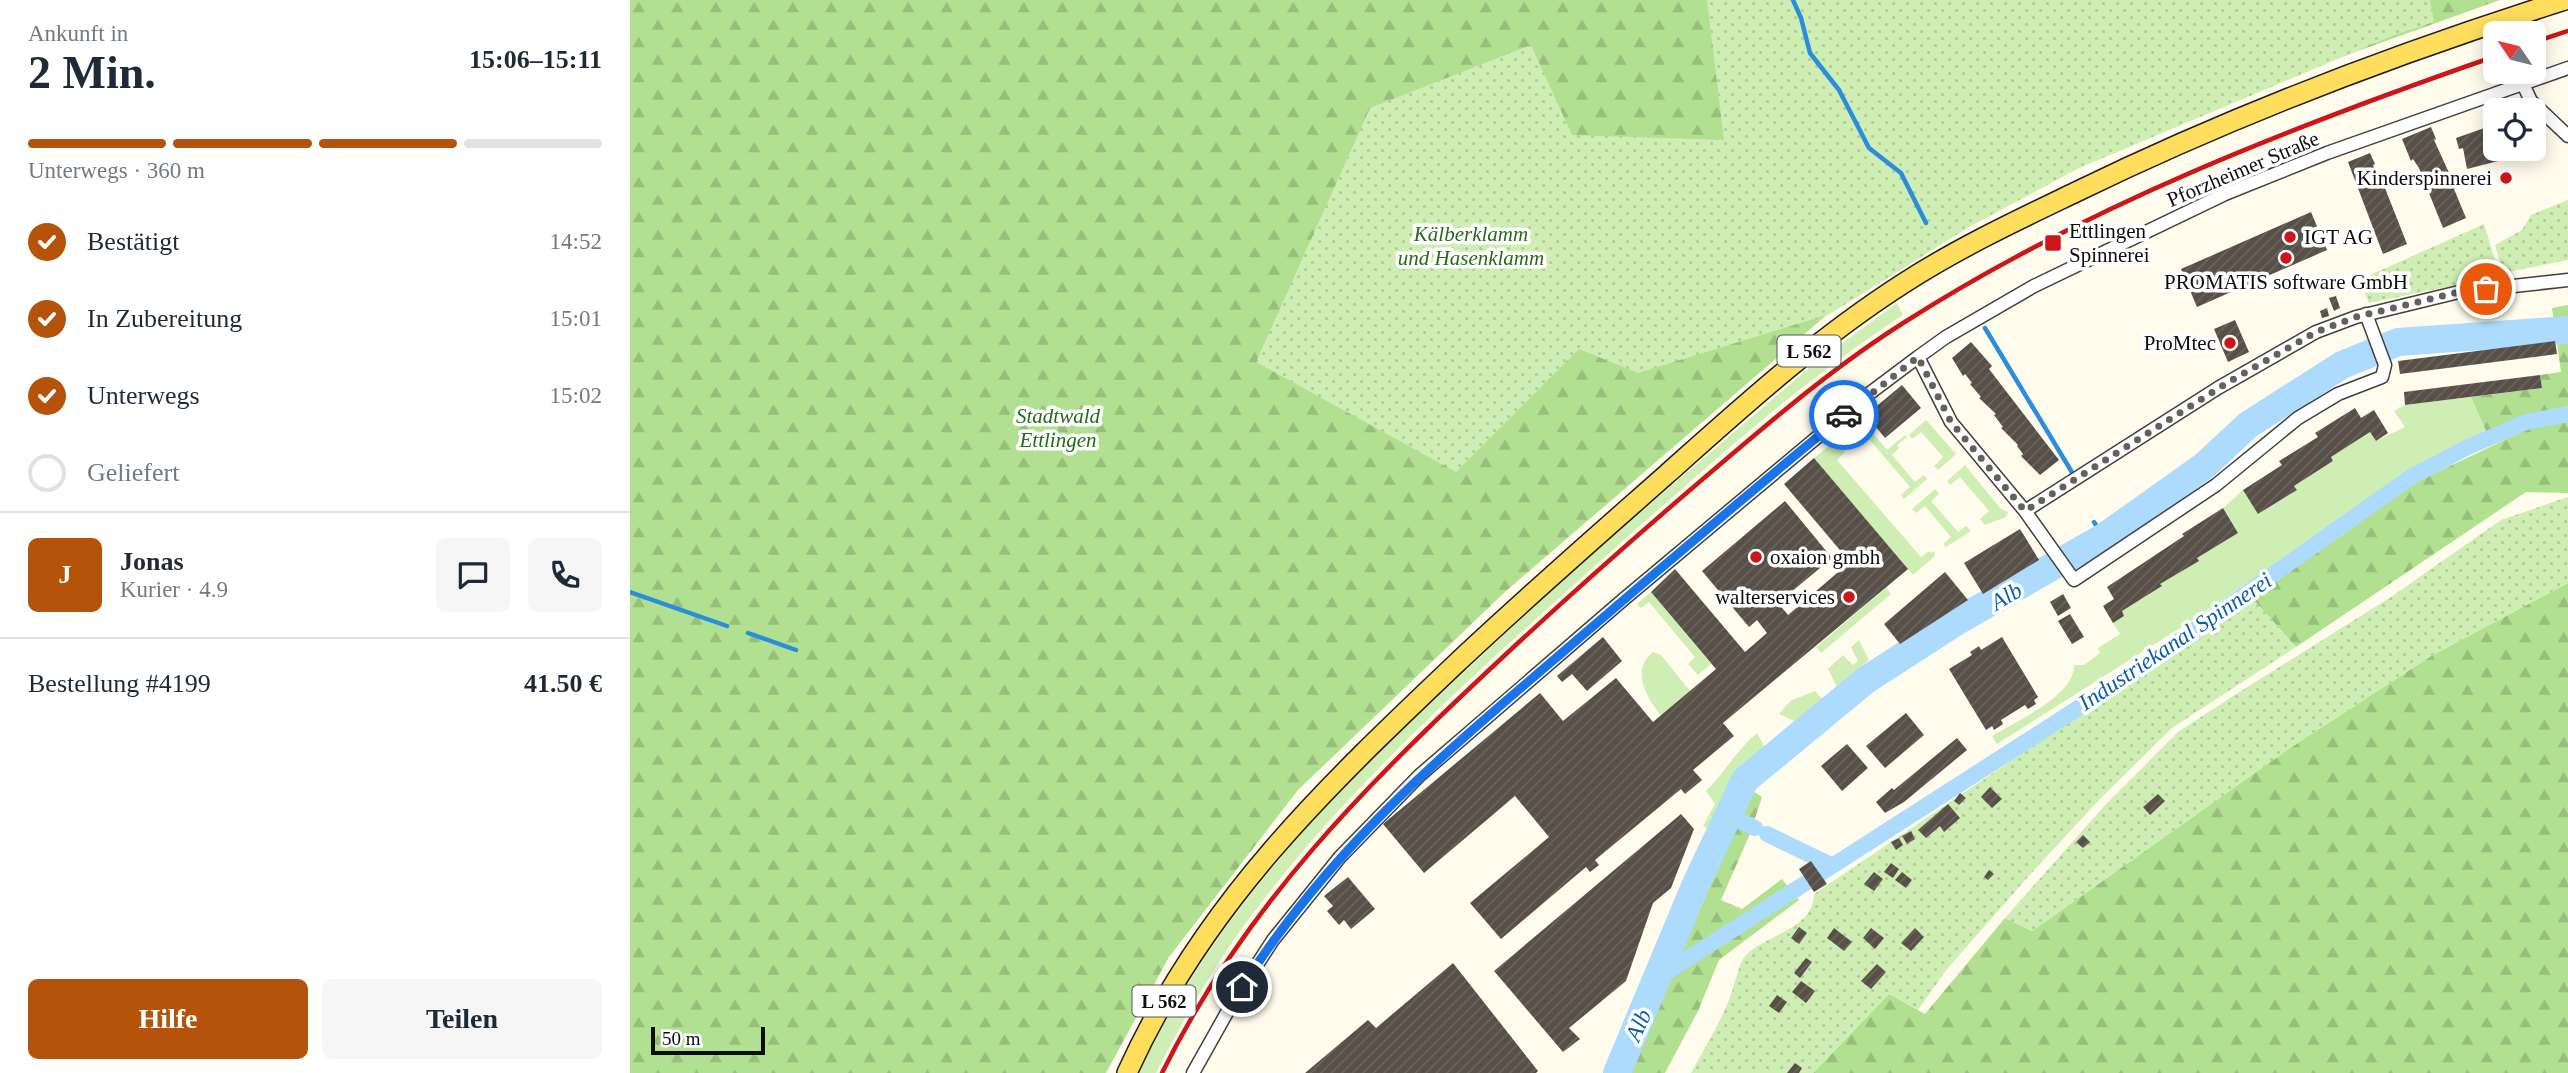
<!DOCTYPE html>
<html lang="de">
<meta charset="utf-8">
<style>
body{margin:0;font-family:"Times New Roman",serif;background:#f6f6f7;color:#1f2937;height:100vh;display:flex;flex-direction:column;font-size:26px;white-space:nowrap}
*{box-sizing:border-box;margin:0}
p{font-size:23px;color:#747a83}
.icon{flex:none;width:38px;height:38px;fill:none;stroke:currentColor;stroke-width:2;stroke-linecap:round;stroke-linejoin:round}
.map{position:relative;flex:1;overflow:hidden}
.side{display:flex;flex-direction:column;background:#fff;width:630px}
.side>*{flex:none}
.needle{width:46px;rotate:305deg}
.buttons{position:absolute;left:1853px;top:21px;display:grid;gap:14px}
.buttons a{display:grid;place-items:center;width:63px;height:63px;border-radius:10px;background:#fff;box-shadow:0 4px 18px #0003;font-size:35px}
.scale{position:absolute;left:21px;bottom:18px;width:114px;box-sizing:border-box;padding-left:7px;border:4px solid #0d0d0d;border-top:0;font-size:19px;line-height:24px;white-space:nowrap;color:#0d0d0d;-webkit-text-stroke:5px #fff;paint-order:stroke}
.pin{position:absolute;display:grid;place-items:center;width:60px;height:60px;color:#fff;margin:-30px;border:4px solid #fff;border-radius:50%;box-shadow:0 2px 7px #0007}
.courier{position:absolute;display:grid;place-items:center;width:70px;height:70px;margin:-35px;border:5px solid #1a73e8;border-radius:50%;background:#fff;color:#222;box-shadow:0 2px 9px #0007}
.summary em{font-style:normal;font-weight:700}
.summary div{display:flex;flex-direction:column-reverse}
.summary{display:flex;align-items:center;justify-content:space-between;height:119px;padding:0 28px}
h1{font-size:46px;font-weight:700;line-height:52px}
.bar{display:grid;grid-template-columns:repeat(4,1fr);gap:10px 7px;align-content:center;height:84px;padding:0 28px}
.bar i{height:9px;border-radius:5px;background:#e0e1e3}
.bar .on{background:#b45309}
.bar p{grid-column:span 4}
.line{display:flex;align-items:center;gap:18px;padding:0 28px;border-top:2px solid #e0e1e3}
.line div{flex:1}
.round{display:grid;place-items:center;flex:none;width:74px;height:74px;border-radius:10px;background:#f6f6f7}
ol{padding:0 28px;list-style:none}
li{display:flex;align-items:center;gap:21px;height:77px}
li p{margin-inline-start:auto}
li .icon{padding:7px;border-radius:50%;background:#b45309;color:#fff;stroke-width:4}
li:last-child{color:#747a83}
li i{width:38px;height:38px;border:4px solid #e0e1e3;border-radius:50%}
.button{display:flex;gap:14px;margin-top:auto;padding:14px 28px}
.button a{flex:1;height:80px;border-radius:10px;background:#b45309;color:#fff;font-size:28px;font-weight:700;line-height:80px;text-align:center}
.button a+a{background:#f6f6f7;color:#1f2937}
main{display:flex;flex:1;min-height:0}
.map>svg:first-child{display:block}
</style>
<main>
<section class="side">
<div class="summary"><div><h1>2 Min.</h1><p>Ankunft in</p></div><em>15:06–15:11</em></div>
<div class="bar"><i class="on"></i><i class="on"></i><i class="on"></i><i></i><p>Unterwegs · 360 m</p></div>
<ol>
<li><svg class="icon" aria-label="check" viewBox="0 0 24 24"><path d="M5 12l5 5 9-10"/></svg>Bestätigt<p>14:52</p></li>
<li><svg class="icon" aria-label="check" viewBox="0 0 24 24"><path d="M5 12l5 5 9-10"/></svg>In Zubereitung<p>15:01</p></li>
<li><svg class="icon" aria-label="check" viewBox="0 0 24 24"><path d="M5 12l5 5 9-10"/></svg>Unterwegs<p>15:02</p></li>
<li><i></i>Geliefert</li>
</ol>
<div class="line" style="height:126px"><b class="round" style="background:#b45309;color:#fff">J</b><div><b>Jonas</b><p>Kurier · 4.9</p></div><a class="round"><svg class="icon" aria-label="chat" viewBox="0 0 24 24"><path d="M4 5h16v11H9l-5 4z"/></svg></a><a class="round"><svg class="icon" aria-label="phone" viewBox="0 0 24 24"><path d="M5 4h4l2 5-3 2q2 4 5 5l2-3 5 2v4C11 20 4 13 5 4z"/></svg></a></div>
<div class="line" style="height:91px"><div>Bestellung #4199</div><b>41.50 €</b></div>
<div class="button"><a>Hilfe</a><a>Teilen</a></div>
</section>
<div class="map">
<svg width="1938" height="1073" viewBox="0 0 1938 1073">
<defs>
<pattern id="forest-firs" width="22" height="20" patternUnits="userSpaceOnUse" patternTransform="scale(1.75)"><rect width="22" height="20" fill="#b1e090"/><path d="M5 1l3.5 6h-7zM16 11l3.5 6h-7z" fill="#97bf7b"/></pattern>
<pattern id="park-dots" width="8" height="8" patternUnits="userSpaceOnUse" patternTransform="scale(1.75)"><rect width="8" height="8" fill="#cfeeb3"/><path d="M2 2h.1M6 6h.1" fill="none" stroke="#b1cb99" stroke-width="1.8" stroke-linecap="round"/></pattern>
<pattern id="building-hatch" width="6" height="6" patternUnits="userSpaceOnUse" patternTransform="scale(1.75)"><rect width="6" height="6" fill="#574f48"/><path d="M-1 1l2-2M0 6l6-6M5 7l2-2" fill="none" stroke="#6a645e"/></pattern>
</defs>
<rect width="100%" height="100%" fill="#fffcee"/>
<!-- grass -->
<path fill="#cfeeb3" d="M 1267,303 L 1273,315 C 1166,385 1072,471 976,556 C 856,664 733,771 634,899 C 592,952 557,1012 526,1073 L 509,1073 C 580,921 693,803 815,690 C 877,632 939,574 1002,517 L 1004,518 L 1180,367 Z
M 1841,397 L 1857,433 L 1791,465 L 1561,621 L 1367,744 L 1362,736 C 1386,721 1445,696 1444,665 L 1454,665 L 1470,653 L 1468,648 L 1490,634 L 1483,623 L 1494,616 L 1492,611 L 1531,587 L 1530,584 L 1568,561 L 1567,558 L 1608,533 L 1593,508 L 1613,490 L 1629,514 L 1667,490 L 1664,486 L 1703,461 L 1701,457 L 1740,432 L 1746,441 L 1775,427 L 1764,411 L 1775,405 Z
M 1231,419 L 1257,450 L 1275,435 L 1277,437 L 1267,445 L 1269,448 L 1262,455 L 1285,482 L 1294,475 L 1297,479 L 1274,499 L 1271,495 L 1280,487 L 1233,432 L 1215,447 L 1208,439 Z
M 1296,420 L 1326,454 L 1308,470 L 1304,466 L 1313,457 L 1291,432 L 1282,439 L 1279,435 Z
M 1205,441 L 1215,452 L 1207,460 L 1291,557 L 1299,551 L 1301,553 L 1304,551 L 1305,556 L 1283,575 L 1184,458 Z
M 1335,465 L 1371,509 L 1378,512 L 1376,517 L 1355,525 L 1350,519 L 1359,511 L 1330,477 L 1320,485 L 1317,481 Z
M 1305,489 L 1309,494 L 1301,501 L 1328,532 L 1336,526 L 1341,531 L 1316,547 L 1313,544 L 1321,537 L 1295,506 L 1286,513 L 1282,509 Z
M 1256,588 L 1261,594 L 1191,653 L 1186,647 Z
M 1021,592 L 1081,664 L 1068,675 L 1058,664 L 1065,657 L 1019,602 L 1011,608 L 1007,604 Z
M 1229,640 L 1239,660 L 1207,687 L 1198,669 L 1213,655 L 1223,665 L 1228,661 L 1221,647 Z
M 1023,652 L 1031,655 L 1060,691 L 1031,716 C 1017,698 1000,670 1023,652 Z
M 1185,691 L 1192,699 L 1165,721 L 1149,714 L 1160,701 Z
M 1127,733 L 1134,746 L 1105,774 L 1079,829 L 1073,826 L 1085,804 L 1076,791 C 1095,772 1106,751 1127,733 Z"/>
<!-- forest -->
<path fill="url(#forest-firs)" d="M 0,0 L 1870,0 L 1343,189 L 876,591 L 668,790 L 539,957 L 476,1073 L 0,1073 Z
M 1938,305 L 1938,406 L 1857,433 L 1841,397 L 1912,388 L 1910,375 L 1931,372 L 1922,308 Z
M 1938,422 L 1938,493 L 1896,492 L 1666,647 L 1622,598 L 1786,482 L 1900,428 Z
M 1938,583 L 1938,1073 L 1183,1073 L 1259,994 L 1295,1014 L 1375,918 L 1402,931 L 1657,750 L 1801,656 Z
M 1116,787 L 1132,797 L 1120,834 L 1091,900 L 1112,909 L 1152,879 L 1169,900 L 1089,960 L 1068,1011 L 1035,1073 L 993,1073 Z"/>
<!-- park -->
<path fill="url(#park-dots)" d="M 1077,0 L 1800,0 L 1804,22 L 1767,34 L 1449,168 L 1339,227 L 1200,314 L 1008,373 L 949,349 L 826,472 L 626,362 L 740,108 L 901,45 L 942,135 L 1094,140 Z
M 1938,200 L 1938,260 L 1873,273 L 1865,245 L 1892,230 L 1901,215 Z
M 1854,224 L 1870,276 L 1739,303 L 1729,280 Z
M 1938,497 L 1938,583 L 1801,656 L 1657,750 L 1402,931 L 1375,918 L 1476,804 L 1548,732 L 1600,698 L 1761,597 L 1871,520 Z
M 1622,598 L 1666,647 L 1542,728 L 1469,800 L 1397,878 L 1317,969 L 1288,1010 L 1259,994 L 1183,1073 L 1061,1073 C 1076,1045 1095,1016 1104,985 C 1107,976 1109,963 1116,955 C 1137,934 1184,929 1184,894 Z"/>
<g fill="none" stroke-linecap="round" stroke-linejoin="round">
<!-- stream -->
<path stroke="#2b8edc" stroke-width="4.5" d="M 1163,0 L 1171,18 L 1180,53 L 1209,90 L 1239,148 L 1271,173 L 1296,223
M 1355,328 L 1443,474
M 1464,522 L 1474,537
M 0,592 L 97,626
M 118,633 L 166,650"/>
<!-- canal -->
<path stroke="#acdbfd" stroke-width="16" d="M 1098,815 L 1125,828
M 1137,834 L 1201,865
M 1026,979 L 1506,671 L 1781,477 L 1836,448 L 1896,422 L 1938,414"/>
<!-- river -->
<path stroke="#acdbfd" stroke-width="28" d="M 987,1073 L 1066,884 L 1115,780 L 1236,680 L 1329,620 L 1474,537 L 1574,466 L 1618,425 L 1712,365 L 1768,342 L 1938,330"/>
</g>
<!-- building -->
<path fill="url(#building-hatch)" d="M 1866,124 L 1866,149 L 1904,149 L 1904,133 L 1906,132 L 1911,150 L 1837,169 L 1833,148 L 1829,149 L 1826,138 Z
M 1801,127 L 1806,139 L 1804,140 L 1826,188 L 1824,189 L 1836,218 L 1813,228 L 1789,168 L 1783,159 L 1781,161 L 1772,139 Z
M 1740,153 L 1745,164 L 1743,165 L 1751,184 L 1753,183 L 1777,244 L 1753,254 L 1718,162 Z
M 1681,212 L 1697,250 L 1567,307 L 1551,269 Z
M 1706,296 L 1710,308 L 1704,311 L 1699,298 Z
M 1697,308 L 1699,316 L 1692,318 L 1690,311 Z
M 1605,320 L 1619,352 L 1598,362 L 1584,329 Z
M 1925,341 L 1927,354 L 1770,374 L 1768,361 Z
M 1341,342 L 1362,366 L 1359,369 L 1429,460 L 1410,475 L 1391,456 L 1393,454 L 1387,446 L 1388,445 L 1371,428 L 1373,427 L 1364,415 L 1366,414 L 1349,398 L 1351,397 L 1340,384 L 1342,383 L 1335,374 L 1333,376 L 1322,358 Z
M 1910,375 L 1912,388 L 1775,405 L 1774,392 Z
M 1272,385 L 1291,408 L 1255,438 L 1236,415 Z
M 1725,408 L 1731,418 L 1744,410 L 1758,433 L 1746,441 L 1740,432 L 1701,457 L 1703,461 L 1664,486 L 1667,490 L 1628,514 L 1613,490 L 1652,465 L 1649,461 L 1688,437 L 1685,433 Z
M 1184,458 L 1278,569 L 1093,723 L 1104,736 L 1063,770 L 1072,780 L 1055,794 L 1051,789 L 965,860 L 969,865 L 960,872 L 956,867 L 871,939 L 840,903 L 919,837 L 885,796 L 794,873 L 753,824 L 910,693 L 933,721 L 986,678 L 1023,722 L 1086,669 L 1021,592 L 1045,569 L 1115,652 L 1137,633 L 1127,620 L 1119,627 L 1072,571 L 1155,501 L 1202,558 L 1148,603 L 1158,615 L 1220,562 L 1154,484 Z
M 1593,508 L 1608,533 L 1567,558 L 1569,561 L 1530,584 L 1532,586 L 1492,611 L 1494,616 L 1483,623 L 1473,606 L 1484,599 L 1477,587 L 1554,536 L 1552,534 Z
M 1390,529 L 1409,560 L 1353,594 L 1334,563 Z
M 1315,572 L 1338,600 L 1270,644 L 1254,624 Z
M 1433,594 L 1441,608 L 1428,616 L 1420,602 Z
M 1440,614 L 1454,637 L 1442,644 L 1428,621 Z
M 973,637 L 992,661 L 957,691 L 942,674 L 932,682 L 927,676 Z
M 1372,637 L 1408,697 L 1404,700 L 1406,704 L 1398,709 L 1395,705 L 1371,720 L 1373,724 L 1364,730 L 1362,726 L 1356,730 L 1319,669 L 1342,655 L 1340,652 L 1349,646 L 1351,650 Z
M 1276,713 L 1294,735 L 1255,768 L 1236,746 Z
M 1327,738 L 1337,750 L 1274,802 L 1255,813 L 1246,802 L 1262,788 L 1264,790 Z
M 1217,744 L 1238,768 L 1212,791 L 1191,766 Z
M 1360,787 L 1372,799 L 1362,808 L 1351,797 Z
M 1330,793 L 1336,798 L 1329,805 L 1324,801 Z
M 1528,794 L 1535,801 L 1520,815 L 1513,807 Z
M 1318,804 L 1330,818 L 1314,832 L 1310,826 L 1296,838 L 1288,830 Z
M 1051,814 L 1064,829 L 1041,888 L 1023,903 L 996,981 L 939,1028 L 950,1039 L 933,1052 L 864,971 Z
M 1281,831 L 1285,839 L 1277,844 L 1272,836 Z
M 1453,835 L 1460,842 L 1453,848 L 1446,842 Z
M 1269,838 L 1273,845 L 1266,850 L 1261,842 Z
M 1181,861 L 1197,884 L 1184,892 L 1169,869 Z
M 1261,863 L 1269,869 L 1263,878 L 1254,872 Z
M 1359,870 L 1364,874 L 1358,880 L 1354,877 Z
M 1244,872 L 1253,879 L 1244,891 L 1234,884 Z
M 1272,872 L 1282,880 L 1276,888 L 1265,880 Z
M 718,877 L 745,909 L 721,929 L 714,920 L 709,925 L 697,911 L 703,906 L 694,896 Z
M 1169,927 L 1177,933 L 1169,944 L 1161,938 Z
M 1204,928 L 1222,942 L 1214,951 L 1197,938 Z
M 1241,928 L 1254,938 L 1245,949 L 1233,938 Z
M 1285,928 L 1294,937 L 1281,951 L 1271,943 Z
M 1176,958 L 1182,962 L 1170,978 L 1164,973 Z
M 823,963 L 908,1071 L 906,1073 L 675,1073 L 738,1020 L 746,1028 Z
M 1247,964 L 1256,972 L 1241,989 L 1231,981 Z
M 1171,981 L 1185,991 L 1176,1003 L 1162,992 Z
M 1147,995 L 1157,1002 L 1149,1013 L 1139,1006 Z
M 1165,1063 L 1172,1068 L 1169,1073 L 1157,1073 Z"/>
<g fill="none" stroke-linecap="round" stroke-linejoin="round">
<!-- minor casing -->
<g stroke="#404040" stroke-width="15">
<path id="minor" d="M 1892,82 L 1901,101 L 1938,136
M 1288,357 L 1321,422 L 1395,511 L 1444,580 L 1586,485 L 1668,418 L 1708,394 L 1752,377 L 1755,365 L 1736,314
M 1395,511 L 1588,388 L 1686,332 L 1726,317 L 1829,292 L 1938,280
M 563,1073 L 604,1000 L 643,940 L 710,857 L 790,775 L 994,599 L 1240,393 L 1288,357 L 1316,337 L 1404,286 L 1595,194 L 1697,153 L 1938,68"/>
</g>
<!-- primary casing -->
<g stroke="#1e1e1e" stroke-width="22">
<path id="primary" d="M 497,1073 C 574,902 697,786 831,659 C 898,596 968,535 1037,474 C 1113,406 1188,338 1274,283 C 1328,248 1388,220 1446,192 C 1604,115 1767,53 1935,0"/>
</g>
<!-- minor -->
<use href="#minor" stroke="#fff" stroke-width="12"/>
<!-- primary -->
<use href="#primary" stroke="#ffde5e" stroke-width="19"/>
<!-- rail -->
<path stroke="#cc1618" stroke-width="4.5" d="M 1904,42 L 1938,31
M 532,1073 C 616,903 738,783 874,656 C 944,591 1014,529 1087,467 C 1148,415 1209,363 1278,320 C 1459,205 1664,126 1866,56"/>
</g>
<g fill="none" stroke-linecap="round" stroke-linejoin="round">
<!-- done -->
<path stroke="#62615c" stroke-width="7" stroke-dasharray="0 12.6" d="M 1214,415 L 1288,357 L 1321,422 L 1395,511 L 1597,383 L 1686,332 L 1726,317 L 1829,292 L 1856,289"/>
<!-- route -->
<path stroke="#1a73e8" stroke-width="9" d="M 612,987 C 699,851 805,761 926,658 C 1021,576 1117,495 1214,415"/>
</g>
<!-- markers -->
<g fill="#cc1618" stroke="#fff" stroke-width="2.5">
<circle cx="1876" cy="178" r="7"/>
<circle cx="1660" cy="237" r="7"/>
<rect x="1414" y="234" width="18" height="18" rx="3.5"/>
<circle cx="1656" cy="258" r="7"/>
<circle cx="1600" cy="343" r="7"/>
<circle cx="1126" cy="557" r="7"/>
<circle cx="1219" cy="597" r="7"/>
</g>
<g text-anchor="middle" stroke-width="7" stroke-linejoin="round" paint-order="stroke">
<!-- shield labels -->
<g fill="#fff" stroke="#565656" stroke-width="2">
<rect x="1147.5" y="335.5" width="63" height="31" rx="5"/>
<rect x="502.5" y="985.5" width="63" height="31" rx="5"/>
</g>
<g font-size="19" font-weight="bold" fill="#0d0d0d">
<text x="1179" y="358">L 562</text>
<text x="534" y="1008">L 562</text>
</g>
<!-- street labels -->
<g font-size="21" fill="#0d0d0d" stroke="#fff">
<text transform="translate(1613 169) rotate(-23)" y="7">Pforzheimer Straße</text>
</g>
<!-- poi labels -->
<g font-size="21" fill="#0d0d0d" stroke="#fff" text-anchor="end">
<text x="1862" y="185">Kinderspinnerei</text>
<text x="1439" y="238" text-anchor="start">Ettlingen<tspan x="1439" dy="24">Spinnerei</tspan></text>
<text x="1674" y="244" text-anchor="start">IGT AG</text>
<text x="1656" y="289" text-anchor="middle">PROMATIS software GmbH</text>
<text x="1586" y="350">ProMtec</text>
<text x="1140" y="564" text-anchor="start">oxaion gmbh</text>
<text x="1205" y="604">walterservices</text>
</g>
<!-- park labels -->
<g font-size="21" font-style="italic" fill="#256c17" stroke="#fff">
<text x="841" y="241">Kälberklamm<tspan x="841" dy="24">und Hasenklamm</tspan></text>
<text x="428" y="423">Stadtwald<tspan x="428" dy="24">Ettlingen</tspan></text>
</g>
<!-- water labels -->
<g font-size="23" font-style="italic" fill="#095fac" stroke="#fff">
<text transform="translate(1376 596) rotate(-31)" y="8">Alb</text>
<text transform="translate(1545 641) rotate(-34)" y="8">Industriekanal Spinnerei</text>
<text transform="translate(1008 1025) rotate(-66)" y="8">Alb</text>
</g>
</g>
</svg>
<div class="buttons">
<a><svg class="needle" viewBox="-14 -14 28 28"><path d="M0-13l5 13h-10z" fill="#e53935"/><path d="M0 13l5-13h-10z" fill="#747a83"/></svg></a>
<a><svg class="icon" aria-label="locate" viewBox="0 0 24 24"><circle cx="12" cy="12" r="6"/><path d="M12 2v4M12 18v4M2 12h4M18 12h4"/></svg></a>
</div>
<div class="scale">50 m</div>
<div class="pin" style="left:1856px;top:289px;background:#ea580c"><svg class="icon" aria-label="bag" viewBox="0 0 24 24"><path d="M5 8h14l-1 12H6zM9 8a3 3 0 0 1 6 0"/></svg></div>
<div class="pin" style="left:612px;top:987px;background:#1f2937"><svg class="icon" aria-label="home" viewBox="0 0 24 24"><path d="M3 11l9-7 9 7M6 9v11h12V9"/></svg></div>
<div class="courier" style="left:1214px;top:415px"><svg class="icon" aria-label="car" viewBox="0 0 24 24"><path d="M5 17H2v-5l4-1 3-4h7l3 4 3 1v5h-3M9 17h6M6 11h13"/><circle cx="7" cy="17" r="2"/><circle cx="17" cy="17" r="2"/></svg></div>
</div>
</main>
